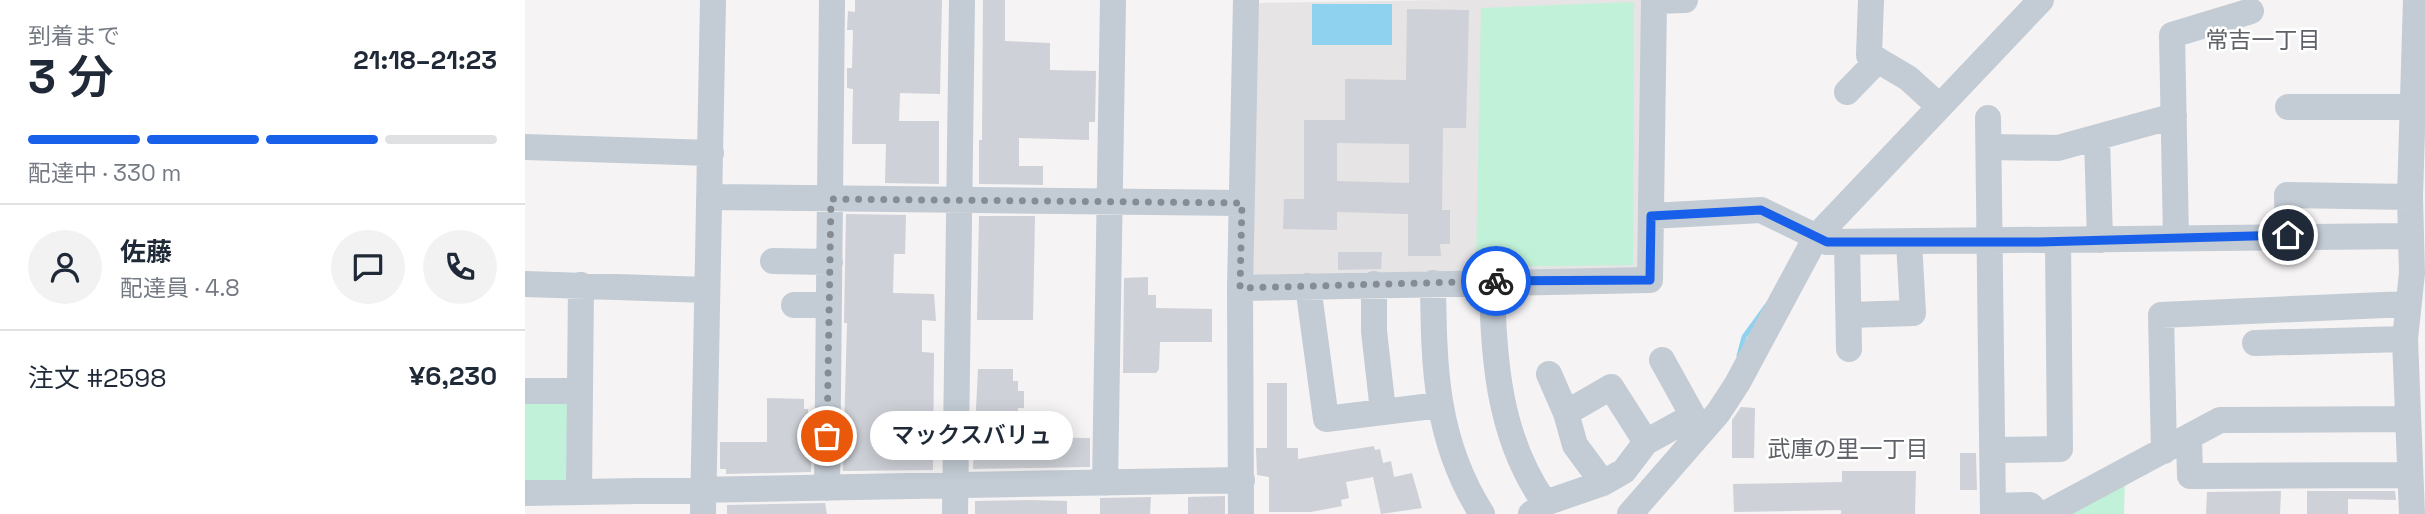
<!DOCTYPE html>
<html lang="ja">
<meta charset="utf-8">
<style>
body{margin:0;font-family:"Space Grotesk","Noto Sans JP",sans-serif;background:#f2f2f3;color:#1f2937;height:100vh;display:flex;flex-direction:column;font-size:26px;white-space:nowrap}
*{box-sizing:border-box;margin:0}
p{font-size:23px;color:#747a83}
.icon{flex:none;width:38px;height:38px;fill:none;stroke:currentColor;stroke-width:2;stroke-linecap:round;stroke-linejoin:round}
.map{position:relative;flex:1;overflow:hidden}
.drawer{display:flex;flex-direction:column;background:#fff;width:525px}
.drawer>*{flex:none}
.pin{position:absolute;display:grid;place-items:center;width:60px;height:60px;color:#fff;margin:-30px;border:4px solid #fff;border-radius:50%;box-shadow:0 2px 7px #0007}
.courier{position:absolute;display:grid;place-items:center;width:70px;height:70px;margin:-35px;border:5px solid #1860ea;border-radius:50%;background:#fff;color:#222;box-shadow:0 2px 9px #0007}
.bubble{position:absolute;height:49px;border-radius:24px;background:#fff;box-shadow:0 4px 18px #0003;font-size:23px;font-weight:600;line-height:49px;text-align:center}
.summary em{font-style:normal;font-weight:600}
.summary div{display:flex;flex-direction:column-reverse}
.summary{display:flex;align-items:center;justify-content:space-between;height:119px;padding:0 28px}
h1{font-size:46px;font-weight:600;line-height:52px}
.bar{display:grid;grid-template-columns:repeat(4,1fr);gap:10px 7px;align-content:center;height:84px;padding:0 28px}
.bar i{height:9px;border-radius:5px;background:#e0e1e3}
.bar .active{background:#1860ea}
.bar p{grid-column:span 4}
.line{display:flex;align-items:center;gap:18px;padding:0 28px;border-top:2px solid #e0e1e3}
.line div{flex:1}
.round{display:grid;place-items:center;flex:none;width:74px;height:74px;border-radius:37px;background:#f2f2f3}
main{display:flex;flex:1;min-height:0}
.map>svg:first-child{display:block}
</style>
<main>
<section class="drawer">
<div class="summary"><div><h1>3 分</h1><p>到着まで</p></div><em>21:18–21:23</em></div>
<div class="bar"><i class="active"></i><i class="active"></i><i class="active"></i><i></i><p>配達中 · 330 m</p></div>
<div class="line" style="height:126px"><a class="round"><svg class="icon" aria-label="person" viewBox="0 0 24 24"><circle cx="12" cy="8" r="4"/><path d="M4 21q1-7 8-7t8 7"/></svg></a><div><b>佐藤</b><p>配達員 · 4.8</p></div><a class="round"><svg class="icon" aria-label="chat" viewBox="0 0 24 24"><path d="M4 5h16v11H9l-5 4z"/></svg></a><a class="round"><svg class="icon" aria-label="phone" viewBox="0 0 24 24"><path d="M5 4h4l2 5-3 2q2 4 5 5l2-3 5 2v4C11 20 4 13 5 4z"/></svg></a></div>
<div class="line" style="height:91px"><div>注文 #2598</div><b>¥6,230</b></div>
</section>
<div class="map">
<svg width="1900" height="514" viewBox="0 0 1900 514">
<rect width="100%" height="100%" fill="#f5f3f3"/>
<!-- education -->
<path fill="#e6e4e4" d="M 923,0 L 1116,0 L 1117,270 L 725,276 L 728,3 Z"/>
<!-- green -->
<path fill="#c2f1d9" d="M 1109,2 L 1108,265 L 951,267 L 956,8 Z
M 0,398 L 45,403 L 42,484 L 0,484 Z
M 1600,481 L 1599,514 L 1541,514 Z"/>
<!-- water -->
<path fill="#8ed2ef" d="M 787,4 L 867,4 L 867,45 L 787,45 Z"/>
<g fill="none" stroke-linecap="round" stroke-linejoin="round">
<!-- stream -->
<path stroke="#8ed2ef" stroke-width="5" d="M 1214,356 L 1219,337 L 1243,304"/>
</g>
<!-- building -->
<path fill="#ced1d7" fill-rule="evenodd" d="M 330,0 L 417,0 L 415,94 L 375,93 L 374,121 L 414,121 L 414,184 L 360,183 L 361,144 L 327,144 L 328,89 L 322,88 L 322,68 L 327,68 L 328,30 L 322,30 L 323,11 L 330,12 Z
M 458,0 L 480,0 L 480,41 L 525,43 L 525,70 L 571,71 L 570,122 L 564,122 L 564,140 L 494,138 L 494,166 L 518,166 L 518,185 L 454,184 L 454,140 L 457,140 Z
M 882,9 L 944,10 L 941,128 L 918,128 L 917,210 L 925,210 L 925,244 L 915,244 L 916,256 L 883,256 L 883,214 L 812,212 L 812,230 L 758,229 L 759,199 L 779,199 L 779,120 L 820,120 L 820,79 L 881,80 ZM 812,143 L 884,144 L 884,183 L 812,181 Z
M 321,214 L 381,215 L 380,254 L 369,254 L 368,293 L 409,294 L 411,321 L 397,320 L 397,352 L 409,353 L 408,470 L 318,471 L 322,323 L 319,323 Z
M 454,216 L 510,216 L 508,320 L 452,320 Z
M 813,252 L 857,252 L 856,269 L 813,270 Z
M 623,277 L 623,295 L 631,295 L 631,308 L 687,309 L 687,342 L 635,342 L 634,369 L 631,373 L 598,373 L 599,278 Z
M 453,369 L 488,369 L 488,381 L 493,381 L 493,391 L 499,391 L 499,408 L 493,408 L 492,437 L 565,438 L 565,467 L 448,469 Z
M 742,383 L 762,383 L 762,448 L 773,448 L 773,459 L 849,446 L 850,450 L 855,449 L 858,463 L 866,461 L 869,477 L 887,473 L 897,508 L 856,514 L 848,477 L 821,482 L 824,498 L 816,500 L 817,506 L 786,512 L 744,512 L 744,477 L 732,475 L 731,448 L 742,448 Z
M 242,398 L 279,399 L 279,409 L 283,409 L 283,442 L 287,442 L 286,472 L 201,474 L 201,469 L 195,469 L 195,442 L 242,442 Z
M 1216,407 L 1230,408 L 1229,458 L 1207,458 L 1207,420 Z
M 1435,453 L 1451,453 L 1452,490 L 1435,490 Z
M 1317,471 L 1391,471 L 1390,514 L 1316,514 L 1316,510 L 1209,512 L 1208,484 L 1317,482 Z
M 1756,491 L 1755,514 L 1681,514 L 1682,492 Z
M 1782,491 L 1870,491 L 1871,500 L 1823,499 L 1823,514 L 1782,514 Z
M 700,496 L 700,514 L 663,514 L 663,497 Z
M 626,497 L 625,514 L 575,514 L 575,498 Z
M 503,500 L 542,501 L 542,514 L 450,514 L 450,501 Z
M 300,503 L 302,514 L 202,514 L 202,505 Z"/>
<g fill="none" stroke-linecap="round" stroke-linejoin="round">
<!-- minor -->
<path stroke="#c3cbd4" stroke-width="26" d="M 1346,0 L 1344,55 L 1383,78 L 1414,106
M 1129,1 L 1160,0
M 1322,92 L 1353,60
M 1763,107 L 1887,107
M 1463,118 L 1468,514
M 1572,138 L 1575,240
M 0,147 L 186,153
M 1464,147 L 1533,148 L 1649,116
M 184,197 L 717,203
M 1126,216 L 1236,210 L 1302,242 L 1885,236
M 1763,235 L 1762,195 L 1885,197
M 1651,238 L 1647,35 L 1726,11
M 1322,242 L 1324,349
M 248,261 L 305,262
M 967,281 C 968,358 974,439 1020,503
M 908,283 C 909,368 910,440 957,514
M 0,284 L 182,290
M 849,284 L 849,331 L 858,411
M 783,286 L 801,419 L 915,405
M 715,288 L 1125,280 L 1129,0
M 269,305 L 304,305
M 1324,315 L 1388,313 L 1384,242
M 1730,343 L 1880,339
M 1024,374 L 1041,413 L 1050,445 L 1078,483
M 0,391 L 55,391
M 1041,413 L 1086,387 L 1121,442
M 1664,437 L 1665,476 L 1884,475
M 1468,450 L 1535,449 L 1533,241
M 1639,451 L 1636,315 L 1881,304
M 580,483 L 588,0
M 302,488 L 307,0
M 54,492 L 56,285
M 0,493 L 717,480
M 1468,506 L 1505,505 L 1513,514
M 178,514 L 188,0
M 430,514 L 437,0
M 716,514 L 715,288 L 721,0
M 1006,514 L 1020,503 L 1078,483 L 1099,471 L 1121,442 L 1168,416 L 1137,360
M 1105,514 L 1193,413 L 1212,384 L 1291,237 L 1516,0
M 1520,514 L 1695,420 L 1881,419
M 1887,514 L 1880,339 L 1887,273 L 1885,197 L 1891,0"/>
</g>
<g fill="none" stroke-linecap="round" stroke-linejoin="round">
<!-- done -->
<path stroke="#858c94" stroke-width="7" stroke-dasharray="0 12.6" d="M 302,436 L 306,199 L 717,203 L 715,288 L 971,281"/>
<!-- route -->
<path stroke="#1860ea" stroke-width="9" d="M 971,281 L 1125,280 L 1126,216 L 1236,210 L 1302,242 L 1515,242 L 1763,235"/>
</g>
<g text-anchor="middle" stroke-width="5" stroke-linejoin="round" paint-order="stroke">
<!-- neighbourhood labels -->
<g font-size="23" fill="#5f6268" stroke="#fff">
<text x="1738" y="48">常吉一丁目</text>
<text x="1323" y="457">武庫の里一丁目</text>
</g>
</g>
</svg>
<div class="pin" style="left:302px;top:436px;background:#ea580c"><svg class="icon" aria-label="bag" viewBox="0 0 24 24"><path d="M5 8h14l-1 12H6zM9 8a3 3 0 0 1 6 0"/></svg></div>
<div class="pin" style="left:1763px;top:235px;background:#1f2937"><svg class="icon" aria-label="home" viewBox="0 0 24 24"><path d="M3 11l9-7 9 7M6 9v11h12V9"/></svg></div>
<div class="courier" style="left:971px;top:281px"><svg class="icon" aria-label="bike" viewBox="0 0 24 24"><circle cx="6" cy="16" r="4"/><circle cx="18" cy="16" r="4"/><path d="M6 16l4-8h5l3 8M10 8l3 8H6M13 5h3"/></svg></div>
<div class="bubble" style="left:345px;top:411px;width:203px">マックスバリュ</div>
</div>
</main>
